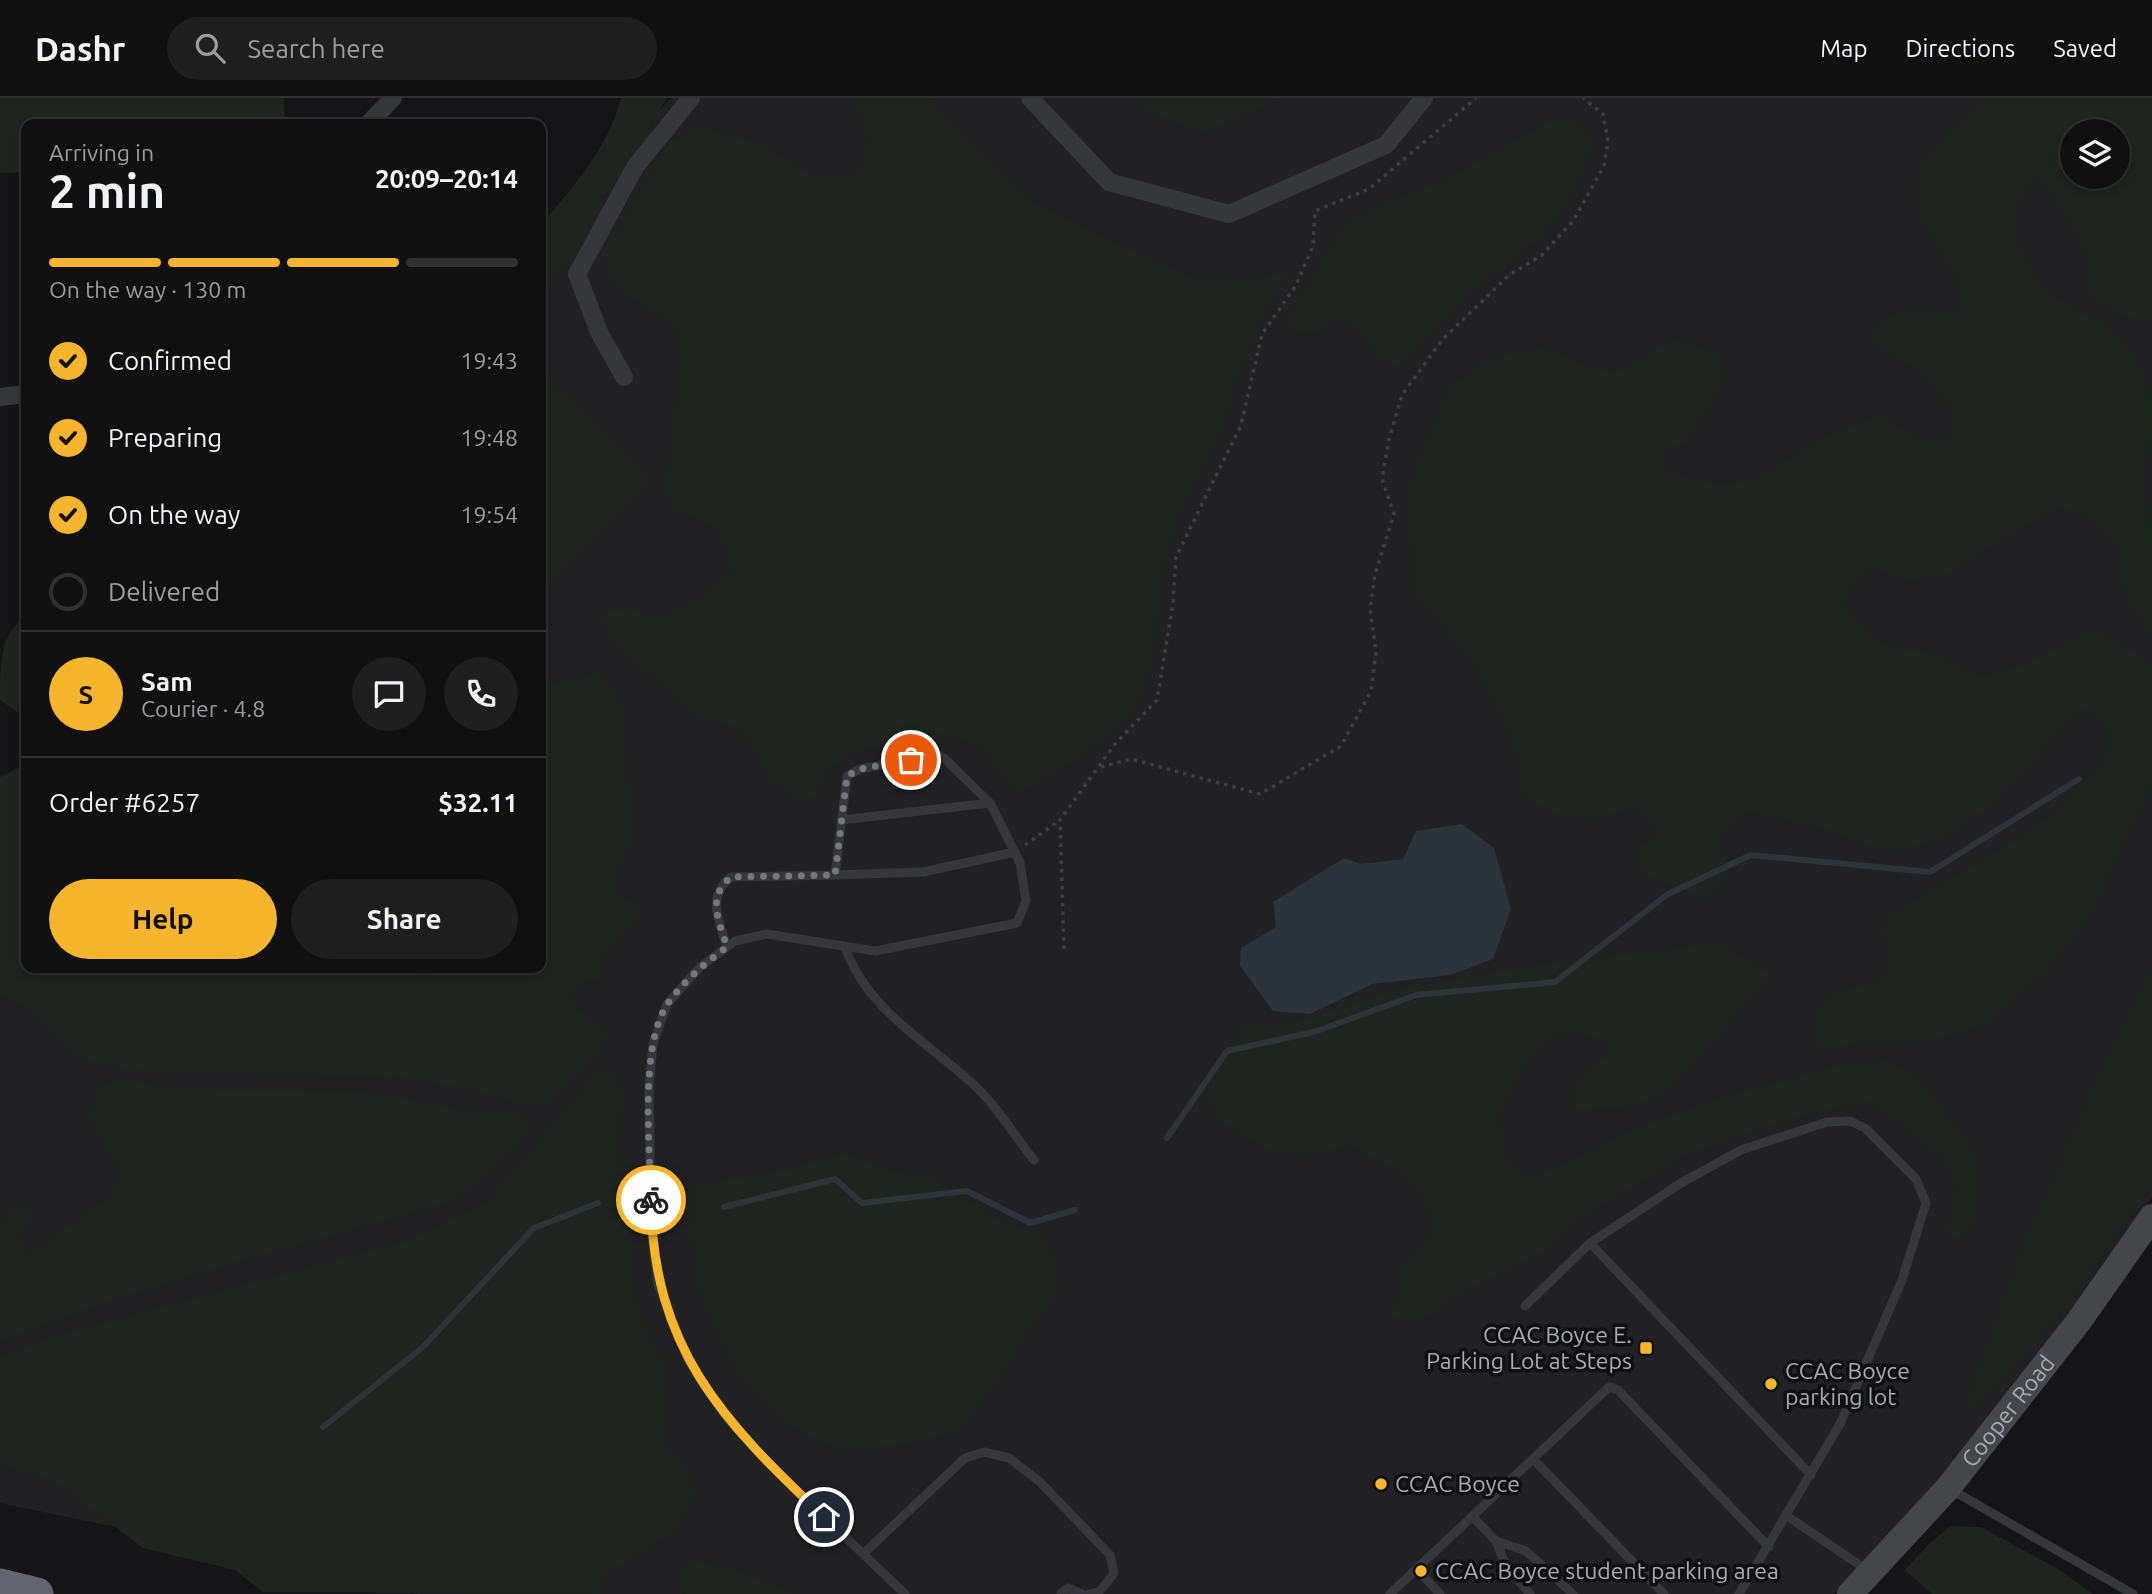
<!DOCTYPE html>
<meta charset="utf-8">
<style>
body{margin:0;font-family:Ubuntu,sans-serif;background:#1e1e1f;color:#f1f3f6;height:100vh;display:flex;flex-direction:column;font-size:26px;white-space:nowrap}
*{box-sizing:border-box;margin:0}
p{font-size:23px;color:#9c9d9f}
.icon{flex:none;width:38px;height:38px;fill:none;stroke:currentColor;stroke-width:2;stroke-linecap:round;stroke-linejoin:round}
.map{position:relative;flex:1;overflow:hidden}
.details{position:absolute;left:21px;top:21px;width:525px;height:854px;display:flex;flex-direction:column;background:#101011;border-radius:14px;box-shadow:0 4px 10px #0003,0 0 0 2px #303031}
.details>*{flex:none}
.fabs{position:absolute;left:2060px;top:21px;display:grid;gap:14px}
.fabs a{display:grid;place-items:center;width:70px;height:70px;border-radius:50%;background:#101011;box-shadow:0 4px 10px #0003,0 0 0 2px #303031;font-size:35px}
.pin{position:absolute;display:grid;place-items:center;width:60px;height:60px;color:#fff;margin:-30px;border:4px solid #fff;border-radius:50%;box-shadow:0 2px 7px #0007}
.courier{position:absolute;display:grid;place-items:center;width:70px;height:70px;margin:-35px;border:5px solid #f7b42d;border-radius:50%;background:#fff;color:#222;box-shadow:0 2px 9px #0007}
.summary em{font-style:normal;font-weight:700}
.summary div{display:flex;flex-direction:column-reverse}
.summary{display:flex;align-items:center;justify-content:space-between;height:119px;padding:0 28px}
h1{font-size:46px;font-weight:700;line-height:52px}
.bar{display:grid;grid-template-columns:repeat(4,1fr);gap:10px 7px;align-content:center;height:84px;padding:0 28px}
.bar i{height:9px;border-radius:5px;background:#303031}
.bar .active{background:#f7b42d}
.bar p{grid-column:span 4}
.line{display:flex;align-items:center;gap:18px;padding:0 28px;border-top:2px solid #303031}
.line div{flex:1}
.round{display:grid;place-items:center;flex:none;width:74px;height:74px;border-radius:37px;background:#1e1e1f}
ol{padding:0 28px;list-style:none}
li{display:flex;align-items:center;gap:21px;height:77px}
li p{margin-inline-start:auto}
li .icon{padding:7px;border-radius:50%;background:#f7b42d;color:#111;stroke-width:4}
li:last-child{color:#9c9d9f}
li i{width:38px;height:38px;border:4px solid #303031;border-radius:50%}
.button{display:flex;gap:14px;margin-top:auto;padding:14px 28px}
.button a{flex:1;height:80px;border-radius:42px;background:#f7b42d;color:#111;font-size:28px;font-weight:700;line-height:80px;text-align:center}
.button a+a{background:#1e1e1f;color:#f1f3f6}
header{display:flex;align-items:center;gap:42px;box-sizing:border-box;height:98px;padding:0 35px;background:#101011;border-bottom:2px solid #303031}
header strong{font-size:33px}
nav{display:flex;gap:38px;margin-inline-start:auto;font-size:24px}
.search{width:490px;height:63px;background:#1e1e1f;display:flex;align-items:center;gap:18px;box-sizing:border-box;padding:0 24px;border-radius:38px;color:#9c9d9f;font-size:26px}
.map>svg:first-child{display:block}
</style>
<header>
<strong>Dashr</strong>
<div class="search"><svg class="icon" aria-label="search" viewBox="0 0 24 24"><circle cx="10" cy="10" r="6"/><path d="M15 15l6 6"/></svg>Search here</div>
<nav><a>Map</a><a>Directions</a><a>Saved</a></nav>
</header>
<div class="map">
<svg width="2152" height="1496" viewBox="0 0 2152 1496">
<rect width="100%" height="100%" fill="#151517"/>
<!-- built -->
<path fill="#212124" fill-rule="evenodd" d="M 671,0 L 2152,0 L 2152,1100 L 2070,1216 L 1942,1381 L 1834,1496 L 418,1496 L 308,1469 L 0,1405 L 0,732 L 26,870 L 541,870 L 541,142 ZM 2072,33 L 2118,33 L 2118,79 L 2072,79 Z"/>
<!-- green -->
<path fill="#1d251e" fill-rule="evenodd" d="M 0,0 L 284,0 L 285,26 L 26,26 L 26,74 L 0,75 Z
M 621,0 L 667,0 L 634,55 L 599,102 L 576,155 L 541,201 L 541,127 C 574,88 608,50 621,0 Z
M 852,0 L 931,0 L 940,13 L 1039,108 L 1120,147 L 1192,179 L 1245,181 L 1290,175 L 1266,213 L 1239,273 L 1222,335 L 1181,414 L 1158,488 L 1155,562 L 1133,617 L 1081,659 L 1016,697 L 978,646 L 923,633 L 851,656 L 822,676 L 818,698 L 798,702 L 769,683 L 749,640 L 731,627 L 701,621 L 647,575 L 613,541 L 600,524 L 602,514 L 632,511 L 659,520 L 699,500 L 733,473 C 721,433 715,423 674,412 L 664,393 L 673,340 L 679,263 L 675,226 L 631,200 L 604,175 L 607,151 L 667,48 L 695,28 L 763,46 L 814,79 L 858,77 L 869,41 Z
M 1134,0 L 1283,0 L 1203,35 L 1147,13 Z
M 1986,0 L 2152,0 L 2152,224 L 2116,217 L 2091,197 C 2087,143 2071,117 2033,79 L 2014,110 L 2019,150 L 2040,187 L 2079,214 L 2104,224 L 2136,256 L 2148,295 L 2152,325 L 2141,374 L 2152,453 L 2152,540 L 2124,495 L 2120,452 L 2089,419 L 2057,409 L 1945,477 L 1906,483 L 1873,469 L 1841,503 L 1884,547 L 1934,556 L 1981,579 L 2023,567 L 2093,530 L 2143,559 L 2152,575 L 2152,683 L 2089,821 L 2042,878 L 1987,926 L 1929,943 L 1864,944 L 1818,952 L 1813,918 L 1830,894 L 1870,887 L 1892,866 L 1881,829 L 1894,814 L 2011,745 L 2055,714 L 2106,659 L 2109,634 L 2083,610 L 1992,707 L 1941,743 L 1886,754 L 1828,732 L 1748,713 L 1716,745 L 1727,785 L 1706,802 L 1642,776 L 1635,752 L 1662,733 L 1636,709 L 1596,720 L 1552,716 L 1524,696 L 1514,645 L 1476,570 L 1412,492 L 1410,385 L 1447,291 L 1486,262 L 1544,249 L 1592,271 L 1618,274 L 1673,241 L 1716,254 L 1726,280 L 1687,345 L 1662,352 L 1666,372 C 1745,403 1755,379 1820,342 C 1839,331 1861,325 1881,317 L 1919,340 L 1946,343 L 1954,312 L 1927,278 L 1883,252 L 1868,237 L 1899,211 L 1959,214 L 1958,182 L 1919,119 L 1916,74 L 1944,37 ZM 2072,33 L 2118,33 L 2118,79 L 2072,79 Z
M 1576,20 L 1589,37 L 1591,51 L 1578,89 L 1558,121 L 1536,144 L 1477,189 L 1400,269 C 1368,257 1380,260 1364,236 C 1359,228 1344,222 1336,218 L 1319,235 L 1296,234 L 1283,225 L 1346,125 L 1392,102 L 1444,83 L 1546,25 Z
M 541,270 L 654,384 L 541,496 Z
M 26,518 L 26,620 L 0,602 C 0,566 0,536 26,518 Z
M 601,574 L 621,603 L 631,711 L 629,750 L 616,780 L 620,798 L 637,806 L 641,818 L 603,859 L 602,877 L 595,885 L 581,881 L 570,901 L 578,912 L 610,935 L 602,951 L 547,1007 L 519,1006 L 473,992 L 400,979 L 128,972 L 80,960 L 26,909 L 0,896 L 0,679 L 26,666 L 26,870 L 403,870 L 426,882 L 432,870 L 541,870 L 541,589 Z
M 1720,845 L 1773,878 L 1668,994 L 1629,1009 L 1576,1012 L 1570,993 L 1590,970 L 1612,955 L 1604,942 L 1562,933 L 1527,964 L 1499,1018 L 1508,1061 L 1530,1079 L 1569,1064 L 1635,1030 L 1730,997 L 1831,969 L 1887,962 L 1922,982 L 1976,1055 L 1980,1098 L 1973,1128 L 1955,1142 L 1945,1133 C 1949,1118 1957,1100 1955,1084 C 1952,1059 1888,1016 1867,1003 L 1791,1021 L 1689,1056 L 1587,1116 L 1547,1152 L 1459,1197 L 1421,1224 L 1392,1219 L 1403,1167 L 1435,1134 L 1425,1100 L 1395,1072 L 1351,1048 L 1307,1057 L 1269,1053 L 1221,1024 L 1206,1002 L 1241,926 L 1295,924 L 1402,890 L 1535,867 Z
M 2152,869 L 2152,1087 L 2057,1220 L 1990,1297 L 1960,1323 L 2021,1150 L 2094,987 Z
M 599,970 L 619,978 L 622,995 L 619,1047 L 638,1212 L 664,1267 L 667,1319 L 661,1345 L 690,1373 L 695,1396 L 678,1432 L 603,1478 L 598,1496 L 263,1494 L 235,1472 L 143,1450 L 52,1381 L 0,1367 L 0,1259 L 51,1239 L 409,1142 L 487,1104 Z
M 120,981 L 179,991 L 364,994 L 460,1011 L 521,1015 L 535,1026 L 517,1050 L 455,1103 L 254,1159 L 113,1202 L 0,1243 L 0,1125 L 20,1104 L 34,1117 L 18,1136 L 28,1158 L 108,1099 L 120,1074 L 88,1021 L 96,990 Z
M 844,1055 L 886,1072 L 935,1080 L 994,1120 L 1043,1138 L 1061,1180 L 1057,1201 L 1025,1236 L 1014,1262 L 961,1332 L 908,1346 L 837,1352 L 785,1325 L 736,1278 L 701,1201 L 691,1137 L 690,1088 L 786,1072 Z
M 1950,1428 L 1981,1429 L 2058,1471 L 2093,1496 L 1932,1496 L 1905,1472 L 1927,1448 Z
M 688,1462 L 740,1473 L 797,1496 L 686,1496 L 676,1479 Z"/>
<!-- water -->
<path fill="#2b343b" d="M 1462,726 L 1494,750 L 1511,811 L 1493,861 L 1450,877 L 1372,886 L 1310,916 L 1273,913 L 1240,868 L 1241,850 L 1276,829 L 1273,804 L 1344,760 L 1361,766 L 1403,761 L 1416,733 Z"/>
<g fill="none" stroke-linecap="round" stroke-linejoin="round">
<!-- stream -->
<path stroke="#2b343b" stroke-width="6" d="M 1167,1040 L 1227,953 L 1314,934 L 1416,897 L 1555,884 L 1668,796 L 1751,757 L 1930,774 L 2079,681
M 724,1109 L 835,1081 L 862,1105 L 967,1093 L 1030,1125 L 1075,1112
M 323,1329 L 424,1248 L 534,1130 L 598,1105"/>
<!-- path -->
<path stroke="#3c3e43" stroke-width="3.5" stroke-dasharray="3.5 5" stroke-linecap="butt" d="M 1101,669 L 1131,661 L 1260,696 L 1341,648 L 1371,593 L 1376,554 L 1370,511 L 1375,476 L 1394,416 L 1382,381 L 1389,341 L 1402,297 L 1442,242 L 1509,177 L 1542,157 L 1573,123 L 1604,68 L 1608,43 L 1603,16 L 1583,0
M 1025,747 L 1059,723
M 1064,851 L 1060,722 L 1115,646 L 1157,602 L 1173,505 L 1176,459 L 1241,327 L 1262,236 L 1295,189 L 1313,148 L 1315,113 L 1369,91 L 1476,0"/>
<!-- lane -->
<path stroke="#36373c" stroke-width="9" d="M 841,722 L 990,705
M 835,777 L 923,774 L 1015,754
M 727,849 C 719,823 706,799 731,779 L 835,777 L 847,678 L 860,671 L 937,657 L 944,660 L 990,705 L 1020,765 L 1026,803 L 1017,825 L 875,853 L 767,836 L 735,843 L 700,869 L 667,906 L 653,946 L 649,989 L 651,1128 L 658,1186 L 689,1264 L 728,1321 L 766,1363 L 905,1496
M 845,849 C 868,913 925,942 973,986 C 996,1007 1014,1037 1034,1062
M 1590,1145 L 1811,1377
M 1525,1208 L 1590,1145 L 1681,1085 L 1741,1052 L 1827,1024 L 1850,1023 L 1865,1030 L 1916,1081 L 1926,1105 L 1902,1182 L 1840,1326 L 1739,1496
M 1534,1362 L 1664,1496
M 1950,1391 L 2133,1496
M 1787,1418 L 1867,1472
M 1473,1419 L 1496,1443
M 863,1456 L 965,1360 L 984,1354 L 1009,1360 L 1040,1384 L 1110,1457 L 1114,1475 L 1100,1493 L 1089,1496
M 1417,1471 L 1440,1496
M 1061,1496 L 1068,1490 L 1082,1496
M 1390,1496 L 1609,1289 L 1618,1292 L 1769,1449
M 1530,1496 L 1506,1468 L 1496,1443 L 1526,1453 L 1573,1496"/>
<!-- street -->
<path stroke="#36373c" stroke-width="18" d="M 1030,0 L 1109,84 L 1229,116 L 1386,47 L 1424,0
M 368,26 L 393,0
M 624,279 L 599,234 L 577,176 L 635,69 L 691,0
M 0,299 L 26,296"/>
<!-- secondary -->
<path stroke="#44464c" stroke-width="26" id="s1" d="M 1850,1496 L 1948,1390 L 2079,1223 L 2152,1119"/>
<!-- highway -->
<path stroke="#62656d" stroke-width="33" d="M 0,1487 L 37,1496"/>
</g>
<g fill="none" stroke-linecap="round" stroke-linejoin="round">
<!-- done -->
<path stroke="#73777f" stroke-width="7" stroke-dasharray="0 12.6" d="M 651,1102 C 650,1051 639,947 668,905 C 684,883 705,865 727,849 C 719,823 706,799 731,779 L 835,777 L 847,678 L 860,671 L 911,662"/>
<!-- route -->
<path stroke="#f7b42d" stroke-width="9" d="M 651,1102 C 653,1251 722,1322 824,1419"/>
</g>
<!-- markers -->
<g fill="#f7b42d" stroke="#101012" stroke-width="2.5">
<rect x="1639" y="1243" width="14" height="14" rx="3.5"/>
<circle cx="1771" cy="1286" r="7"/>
<circle cx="1381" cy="1386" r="7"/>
<circle cx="1421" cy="1473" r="7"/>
</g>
<g text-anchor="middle" stroke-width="7" stroke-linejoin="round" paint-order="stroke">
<!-- poi labels -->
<g font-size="23" fill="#a6acb7" stroke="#101012" text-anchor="start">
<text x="1632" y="1245" text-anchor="end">CCAC Boyce E.<tspan x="1632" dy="26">Parking Lot at Steps</tspan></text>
<text x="1785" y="1281">CCAC Boyce<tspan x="1785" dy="26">parking lot</tspan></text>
<text x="1395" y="1394">CCAC Boyce</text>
<text x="1435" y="1481">CCAC Boyce student parking area</text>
</g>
<!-- street labels -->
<g font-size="23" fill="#a6acb7" stroke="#101012">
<text dy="8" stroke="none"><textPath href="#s1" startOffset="242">Cooper Road</textPath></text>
</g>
</g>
</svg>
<div class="fabs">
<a><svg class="icon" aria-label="layers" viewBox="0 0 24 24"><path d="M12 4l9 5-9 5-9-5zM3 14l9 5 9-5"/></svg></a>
</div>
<div class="pin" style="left:911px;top:662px;background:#ea580c"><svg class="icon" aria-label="bag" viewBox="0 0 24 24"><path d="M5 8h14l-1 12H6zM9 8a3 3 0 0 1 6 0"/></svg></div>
<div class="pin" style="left:824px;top:1419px;background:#1f2937"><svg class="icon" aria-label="home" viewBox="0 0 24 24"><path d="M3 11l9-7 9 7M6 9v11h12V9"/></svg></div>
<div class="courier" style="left:651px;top:1102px"><svg class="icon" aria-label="bike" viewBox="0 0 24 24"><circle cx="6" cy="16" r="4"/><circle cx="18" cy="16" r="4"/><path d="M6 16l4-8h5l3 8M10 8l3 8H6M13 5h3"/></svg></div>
<section class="details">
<div class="summary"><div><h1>2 min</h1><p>Arriving in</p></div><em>20:09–20:14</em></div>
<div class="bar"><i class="active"></i><i class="active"></i><i class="active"></i><i></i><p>On the way · 130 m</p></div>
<ol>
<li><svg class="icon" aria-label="check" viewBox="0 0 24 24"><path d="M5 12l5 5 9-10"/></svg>Confirmed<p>19:43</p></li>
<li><svg class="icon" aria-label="check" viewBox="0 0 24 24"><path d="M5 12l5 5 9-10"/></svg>Preparing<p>19:48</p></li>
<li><svg class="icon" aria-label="check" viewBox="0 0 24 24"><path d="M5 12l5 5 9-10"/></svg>On the way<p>19:54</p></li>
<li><i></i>Delivered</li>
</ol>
<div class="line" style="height:126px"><b class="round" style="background:#f7b42d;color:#111">S</b><div><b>Sam</b><p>Courier · 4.8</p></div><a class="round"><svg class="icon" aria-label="chat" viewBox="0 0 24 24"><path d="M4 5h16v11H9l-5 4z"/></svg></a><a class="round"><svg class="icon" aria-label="phone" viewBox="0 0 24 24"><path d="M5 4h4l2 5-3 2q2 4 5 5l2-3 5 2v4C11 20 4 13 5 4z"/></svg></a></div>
<div class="line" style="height:91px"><div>Order #6257</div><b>$32.11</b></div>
<div class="button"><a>Help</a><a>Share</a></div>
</section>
</div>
